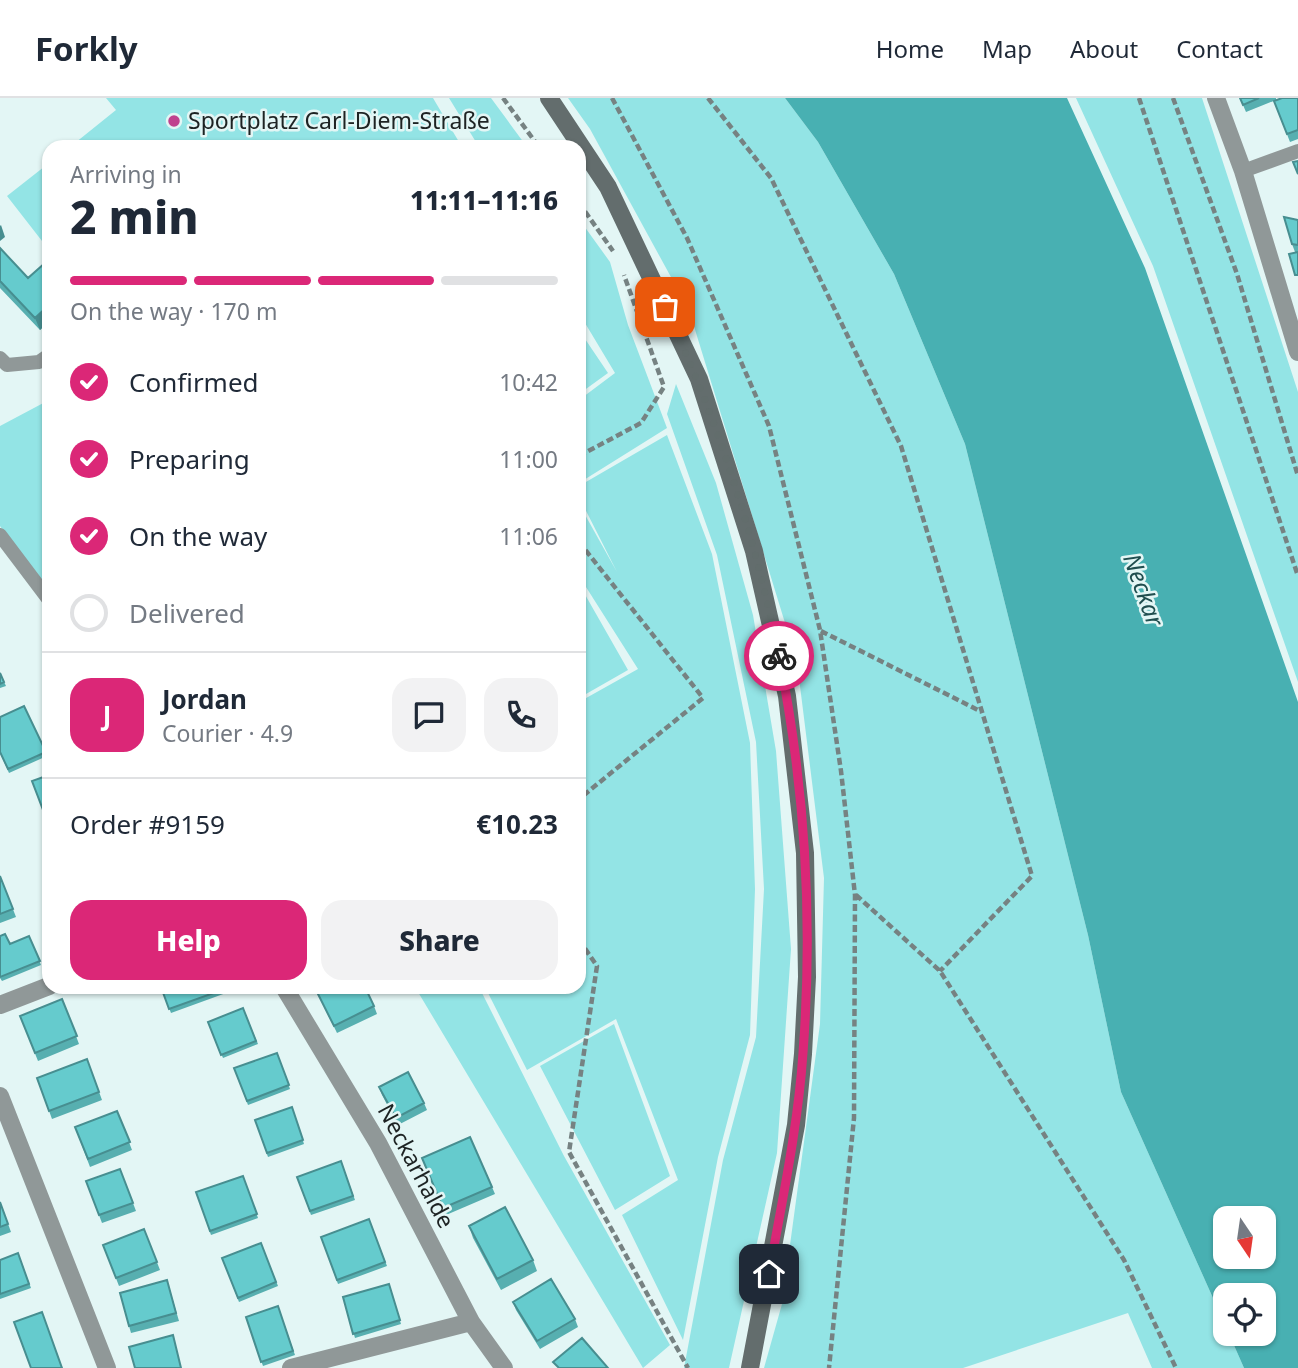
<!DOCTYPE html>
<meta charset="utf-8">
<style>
body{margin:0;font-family:"Noto Sans",sans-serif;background:#f2f2f3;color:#1f2937;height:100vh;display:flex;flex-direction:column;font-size:26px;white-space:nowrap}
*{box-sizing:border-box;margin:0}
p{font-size:23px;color:#747a83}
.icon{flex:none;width:38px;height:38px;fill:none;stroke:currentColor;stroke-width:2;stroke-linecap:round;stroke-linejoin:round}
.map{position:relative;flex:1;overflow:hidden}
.panel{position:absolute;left:42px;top:42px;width:544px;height:854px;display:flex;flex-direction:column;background:#fff;border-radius:21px;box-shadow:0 2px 5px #0004}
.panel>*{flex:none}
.needle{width:46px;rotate:167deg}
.tools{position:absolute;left:1213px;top:1108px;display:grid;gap:14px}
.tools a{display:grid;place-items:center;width:63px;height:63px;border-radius:14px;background:#fff;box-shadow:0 2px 5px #0004;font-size:35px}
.pin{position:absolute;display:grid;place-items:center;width:60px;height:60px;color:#fff;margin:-30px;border-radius:14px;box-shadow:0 4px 10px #0006}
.courier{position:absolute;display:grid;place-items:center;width:70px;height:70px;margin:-35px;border:5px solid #db2777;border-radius:50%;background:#fff;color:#222;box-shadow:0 2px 9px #0007}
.headline em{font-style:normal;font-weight:800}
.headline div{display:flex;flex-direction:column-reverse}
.headline{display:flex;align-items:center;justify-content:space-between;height:119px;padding:0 28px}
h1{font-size:46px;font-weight:800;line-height:52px}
.bar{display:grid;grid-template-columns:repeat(4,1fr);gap:10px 7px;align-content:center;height:84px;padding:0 28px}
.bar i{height:9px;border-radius:5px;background:#e0e1e3}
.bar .current{background:#db2777}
.bar p{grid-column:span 4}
.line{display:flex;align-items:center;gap:18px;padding:0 28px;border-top:2px solid #e0e1e3}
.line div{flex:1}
.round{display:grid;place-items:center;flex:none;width:74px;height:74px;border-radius:21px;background:#f2f2f3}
ol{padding:0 28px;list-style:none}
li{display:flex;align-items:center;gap:21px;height:77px}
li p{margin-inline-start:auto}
li .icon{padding:7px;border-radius:50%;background:#db2777;color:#fff;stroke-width:4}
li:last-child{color:#747a83}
li i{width:38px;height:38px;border:4px solid #e0e1e3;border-radius:50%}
.primary-button{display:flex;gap:14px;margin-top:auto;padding:14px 28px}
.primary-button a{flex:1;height:80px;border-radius:21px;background:#db2777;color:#fff;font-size:28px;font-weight:800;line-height:80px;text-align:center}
.primary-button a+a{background:#f2f2f3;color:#1f2937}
header{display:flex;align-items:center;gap:42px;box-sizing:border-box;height:98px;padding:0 35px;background:#fff;border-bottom:2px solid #e0e1e3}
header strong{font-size:33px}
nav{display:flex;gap:38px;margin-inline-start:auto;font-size:24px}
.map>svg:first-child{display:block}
</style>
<header>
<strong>Forkly</strong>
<nav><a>Home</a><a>Map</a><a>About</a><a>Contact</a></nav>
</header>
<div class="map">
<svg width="1298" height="1270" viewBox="0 0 1298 1270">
<rect width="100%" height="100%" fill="#e3f6f5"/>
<!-- green -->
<path fill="#93e4e5" d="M 106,0 L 433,0 L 462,49 L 70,49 L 116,12 Z
M 449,0 L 491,0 L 527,49 L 479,49 Z
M 568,0 L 785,0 L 818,44 L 894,176 L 965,346 L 1088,837 L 1121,994 L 1225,1227 L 1225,1236 L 1229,1236 L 1244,1270 L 1152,1270 L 1128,1215 L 963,1270 L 764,1270 L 782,1206 L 820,926 L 824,780 L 797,564 L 689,212 L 590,31 Z
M 1076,0 L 1202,0 L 1298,294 L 1298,584 L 1153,168 Z
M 49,65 L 49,152 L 7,98 Z
M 579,121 L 610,164 L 628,227 L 667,330 L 579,385 L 579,302 L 615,275 L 579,215 Z
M 579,232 L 608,275 L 579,296 Z
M 676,286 L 716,385 L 753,517 L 776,653 L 791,851 L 777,1055 L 729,1270 L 684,1270 L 723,1062 L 756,939 L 764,791 L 756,644 L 717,457 L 667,316 Z
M 49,302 L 49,499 L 0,428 L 0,328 Z
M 667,337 L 712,456 L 750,645 L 755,791 L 750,937 L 718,1059 L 683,1242 L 622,1117 L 678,1082 L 616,921 L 527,972 L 485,889 L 579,889 L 579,604 L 638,571 L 579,478 L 579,406 L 617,474 L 579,399 L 579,388 Z
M 579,486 L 628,572 L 579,600 Z
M 415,889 L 479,889 L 564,1058 L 670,1247 L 643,1270 Z
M 614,926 L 670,1078 L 615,1112 L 540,968 Z"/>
<!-- water -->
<path fill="#48b0b2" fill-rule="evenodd" d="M 785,0 L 1067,0 L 1145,170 L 1298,604 L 1298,1270 L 1244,1270 L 1229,1236 L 1264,1236 L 1264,1197 L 1225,1197 L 1225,1227 L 1121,994 L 1088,837 L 965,346 L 894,176 L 818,44 ZM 1225,1120 L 1264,1120 L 1264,1158 L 1225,1158 Z"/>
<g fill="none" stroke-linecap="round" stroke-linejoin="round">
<!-- path -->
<path stroke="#768282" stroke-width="4.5" stroke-dasharray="7 3.5" stroke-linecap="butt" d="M 503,0 L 539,49
M 612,0 L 687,140 L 769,328 L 820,532 L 841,673 L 855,797 L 854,1020 L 829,1270
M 708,0 L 771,80 L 901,348 L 1032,778 L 940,873
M 1139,0 L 1298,478
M 1173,0 L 1237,176 L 1298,378
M 579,105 L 613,153
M 579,358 L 641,325 L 664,289 L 624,177
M 579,444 L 703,600 L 579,701
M 821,533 L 982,614
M 856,797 L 940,873 L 1124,1162 L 1176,1270
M 579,842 L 597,868 L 569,1054 L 688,1270"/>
<!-- service -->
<path stroke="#909898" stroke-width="14" d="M 1243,73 L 1298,53
M 0,260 L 7,267 L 39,264 L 49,257
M 0,437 L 49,502"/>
<!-- minor -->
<path stroke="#909898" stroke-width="18" d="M 1216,0 L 1243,73 L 1298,254
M 284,889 L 378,1045 L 471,1224 L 504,1270
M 0,907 L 49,888
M 0,998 L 107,1270
M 291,1270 L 471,1224"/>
<!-- secondary -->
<path stroke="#636d6d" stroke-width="18" d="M 549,0 L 608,89 L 699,281 L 754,453 L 787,598 L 805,755 L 807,879 L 803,956 L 796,1027 L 750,1270"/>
</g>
<!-- wall -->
<path fill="#57afb0" d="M 1240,0 L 1276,0 L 1276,2 L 1246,14 Z
M 1298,0 L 1298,41 L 1290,44 L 1274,3 Z
M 1298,122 L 1298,154 L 1295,154 L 1292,146 Z
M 0,150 L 28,180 L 49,170 L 49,223 L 40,232 L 0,190 Z
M 0,575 L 6,588 L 0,590 Z
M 24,608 L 47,658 L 9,675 L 0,655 Z
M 0,778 L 16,819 L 0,825 Z
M 29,838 L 41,867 L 2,883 L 0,880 L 10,846 Z
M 161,889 L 224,889 L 226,895 L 171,915 Z
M 315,890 L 374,908 L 377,916 L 337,935 Z
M 62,901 L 79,946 L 38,963 L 20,918 Z
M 243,910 L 258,946 L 223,960 L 208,924 Z
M 277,955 L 290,991 L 248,1007 L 234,970 Z
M 87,961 L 102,1002 L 52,1021 L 37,980 Z
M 379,989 L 424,1005 L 427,1012 L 398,1027 L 382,997 Z
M 292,1009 L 304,1046 L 268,1059 L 255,1022 Z
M 117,1013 L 132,1052 L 90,1069 L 75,1029 Z
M 341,1063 L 355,1102 L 311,1117 L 297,1079 Z
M 425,1067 L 492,1089 L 495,1096 L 446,1117 Z
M 120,1071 L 136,1113 L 102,1125 L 86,1083 Z
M 243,1078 L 258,1120 L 211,1137 L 196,1094 Z
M 0,1104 L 11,1134 L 0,1138 Z
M 369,1121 L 387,1168 L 338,1186 L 321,1139 Z
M 469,1128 L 533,1162 L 537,1173 L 501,1192 L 473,1140 Z
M 144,1131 L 160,1172 L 119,1188 L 103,1147 Z
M 261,1145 L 278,1188 L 239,1204 L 222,1160 Z
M 18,1155 L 31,1190 L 0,1201 L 0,1162 Z
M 167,1182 L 179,1223 L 131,1235 L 129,1228 Z
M 389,1186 L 401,1226 L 355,1240 L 343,1199 Z
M 513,1204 L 575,1221 L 578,1229 L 540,1251 L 516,1212 Z
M 278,1208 L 295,1257 L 263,1268 L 246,1219 Z"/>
<!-- shaded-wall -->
<path fill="#478e90" d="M 1,127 L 5,139 L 0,143 L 0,128 Z
M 49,207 L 49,223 L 40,232 L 35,220 Z"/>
<!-- building -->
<path fill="#65cbcd" stroke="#478e90" stroke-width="2" d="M 1240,0 L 1259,0 L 1243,7 Z
M 1282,0 L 1298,0 L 1298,32 L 1287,36 L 1274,3 Z
M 1298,63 L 1298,76 L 1293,64 Z
M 1284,119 L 1298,122 L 1298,147 L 1292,146 Z
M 0,150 L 28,180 L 45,165 L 49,170 L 49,207 L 35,220 L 0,183 Z
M 1298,154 L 1298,177 L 1295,177 L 1289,156 Z
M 0,575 L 4,584 L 0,586 Z
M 24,608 L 46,654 L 8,671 L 0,654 L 0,619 Z
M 49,677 L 49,716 L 45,717 L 32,683 Z
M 0,778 L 13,811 L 0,816 Z
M 5,836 L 10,846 L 29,838 L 40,863 L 0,879 L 0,838 Z
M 161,889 L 224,889 L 225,891 L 169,911 Z
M 318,889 L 365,889 L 374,908 L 334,928 L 315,890 Z
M 62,901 L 77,938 L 35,955 L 20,918 Z
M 243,910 L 256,943 L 221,957 L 208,924 Z
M 277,955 L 289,987 L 247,1003 L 234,970 Z
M 87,961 L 99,994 L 49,1013 L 37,980 Z
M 408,974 L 424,1005 L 396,1020 L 379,989 Z
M 292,1009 L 303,1042 L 267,1055 L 255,1022 Z
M 117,1013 L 130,1044 L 88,1061 L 75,1029 Z
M 470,1039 L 492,1089 L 443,1110 L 422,1060 Z
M 341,1063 L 353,1098 L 310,1113 L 297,1079 Z
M 120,1071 L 133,1105 L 99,1117 L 86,1083 Z
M 243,1078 L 257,1116 L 210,1133 L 196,1094 Z
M 0,1104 L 8,1126 L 0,1129 Z
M 505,1109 L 533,1162 L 497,1181 L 469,1128 Z
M 369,1121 L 385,1164 L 337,1182 L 321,1139 Z
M 144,1131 L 157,1164 L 116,1180 L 103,1147 Z
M 261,1145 L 276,1184 L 238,1200 L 222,1160 Z
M 18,1155 L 29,1186 L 0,1196 L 0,1162 Z
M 551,1181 L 575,1221 L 537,1243 L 513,1204 Z
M 167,1182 L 176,1215 L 129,1228 L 120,1195 Z
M 389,1186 L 400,1222 L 353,1236 L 343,1199 Z
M 278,1208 L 293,1253 L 261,1264 L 246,1219 Z
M 42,1214 L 62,1270 L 31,1270 L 14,1224 Z
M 173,1237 L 181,1270 L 135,1270 L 129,1249 Z
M 582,1240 L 608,1270 L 559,1270 L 553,1264 Z"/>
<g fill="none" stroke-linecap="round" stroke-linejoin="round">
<!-- done -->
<path stroke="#626d6c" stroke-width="7" stroke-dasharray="0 12.6" d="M 665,209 C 717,319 755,438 779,558"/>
<!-- route -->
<path stroke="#db2777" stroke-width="9" d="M 769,1176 C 782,1103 798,1029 803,955 C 813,823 805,688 779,558"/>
</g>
<!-- markers -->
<circle fill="#bf418e" stroke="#e3f6f5" stroke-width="2.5" cx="174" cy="23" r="7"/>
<g text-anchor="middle" stroke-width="5" stroke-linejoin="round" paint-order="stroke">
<!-- poi labels -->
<g font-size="23" fill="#1d2323" stroke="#e3f6f5" text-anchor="start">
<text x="188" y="31">Sportplatz Carl-Diem-Straße</text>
</g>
<!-- street labels -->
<g font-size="23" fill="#1d2323" stroke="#e3f6f5">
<text transform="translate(416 1068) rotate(62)" y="8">Neckarhalde</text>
</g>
<!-- water labels -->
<g font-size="24" font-style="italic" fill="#204e4f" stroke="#e3f6f5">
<text transform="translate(1143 492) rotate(70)" y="8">Neckar</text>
</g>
</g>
</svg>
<div class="tools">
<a><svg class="needle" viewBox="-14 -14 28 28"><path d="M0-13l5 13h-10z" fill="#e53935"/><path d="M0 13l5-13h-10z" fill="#747a83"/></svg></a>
<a><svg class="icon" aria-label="locate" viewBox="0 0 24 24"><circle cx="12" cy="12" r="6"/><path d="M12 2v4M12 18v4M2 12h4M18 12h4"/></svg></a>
</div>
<div class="pin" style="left:665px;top:209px;background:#ea580c"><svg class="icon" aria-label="bag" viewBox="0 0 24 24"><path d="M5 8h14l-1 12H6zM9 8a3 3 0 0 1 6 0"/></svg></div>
<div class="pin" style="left:769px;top:1176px;background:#1f2937"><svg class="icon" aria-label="home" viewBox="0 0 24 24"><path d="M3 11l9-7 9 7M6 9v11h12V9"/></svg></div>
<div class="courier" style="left:779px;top:558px"><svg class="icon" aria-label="bike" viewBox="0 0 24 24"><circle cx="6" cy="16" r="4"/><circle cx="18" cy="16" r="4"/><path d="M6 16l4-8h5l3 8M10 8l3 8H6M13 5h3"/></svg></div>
<section class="panel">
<div class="headline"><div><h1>2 min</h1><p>Arriving in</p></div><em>11:11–11:16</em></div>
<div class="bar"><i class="current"></i><i class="current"></i><i class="current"></i><i></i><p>On the way · 170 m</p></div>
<ol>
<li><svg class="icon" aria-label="check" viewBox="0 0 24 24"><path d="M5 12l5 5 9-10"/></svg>Confirmed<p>10:42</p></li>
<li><svg class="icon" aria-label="check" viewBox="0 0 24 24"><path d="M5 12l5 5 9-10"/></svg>Preparing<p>11:00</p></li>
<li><svg class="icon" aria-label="check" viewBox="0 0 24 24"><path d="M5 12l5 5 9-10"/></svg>On the way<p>11:06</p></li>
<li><i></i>Delivered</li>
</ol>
<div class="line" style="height:126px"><b class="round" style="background:#db2777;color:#fff">J</b><div><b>Jordan</b><p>Courier · 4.9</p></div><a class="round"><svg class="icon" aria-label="chat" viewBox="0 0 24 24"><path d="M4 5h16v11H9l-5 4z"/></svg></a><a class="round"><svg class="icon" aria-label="phone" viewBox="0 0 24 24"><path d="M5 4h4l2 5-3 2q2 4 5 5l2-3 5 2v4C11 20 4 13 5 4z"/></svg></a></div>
<div class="line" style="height:91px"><div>Order #9159</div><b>€10.23</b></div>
<div class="primary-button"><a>Help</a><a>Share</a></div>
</section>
</div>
